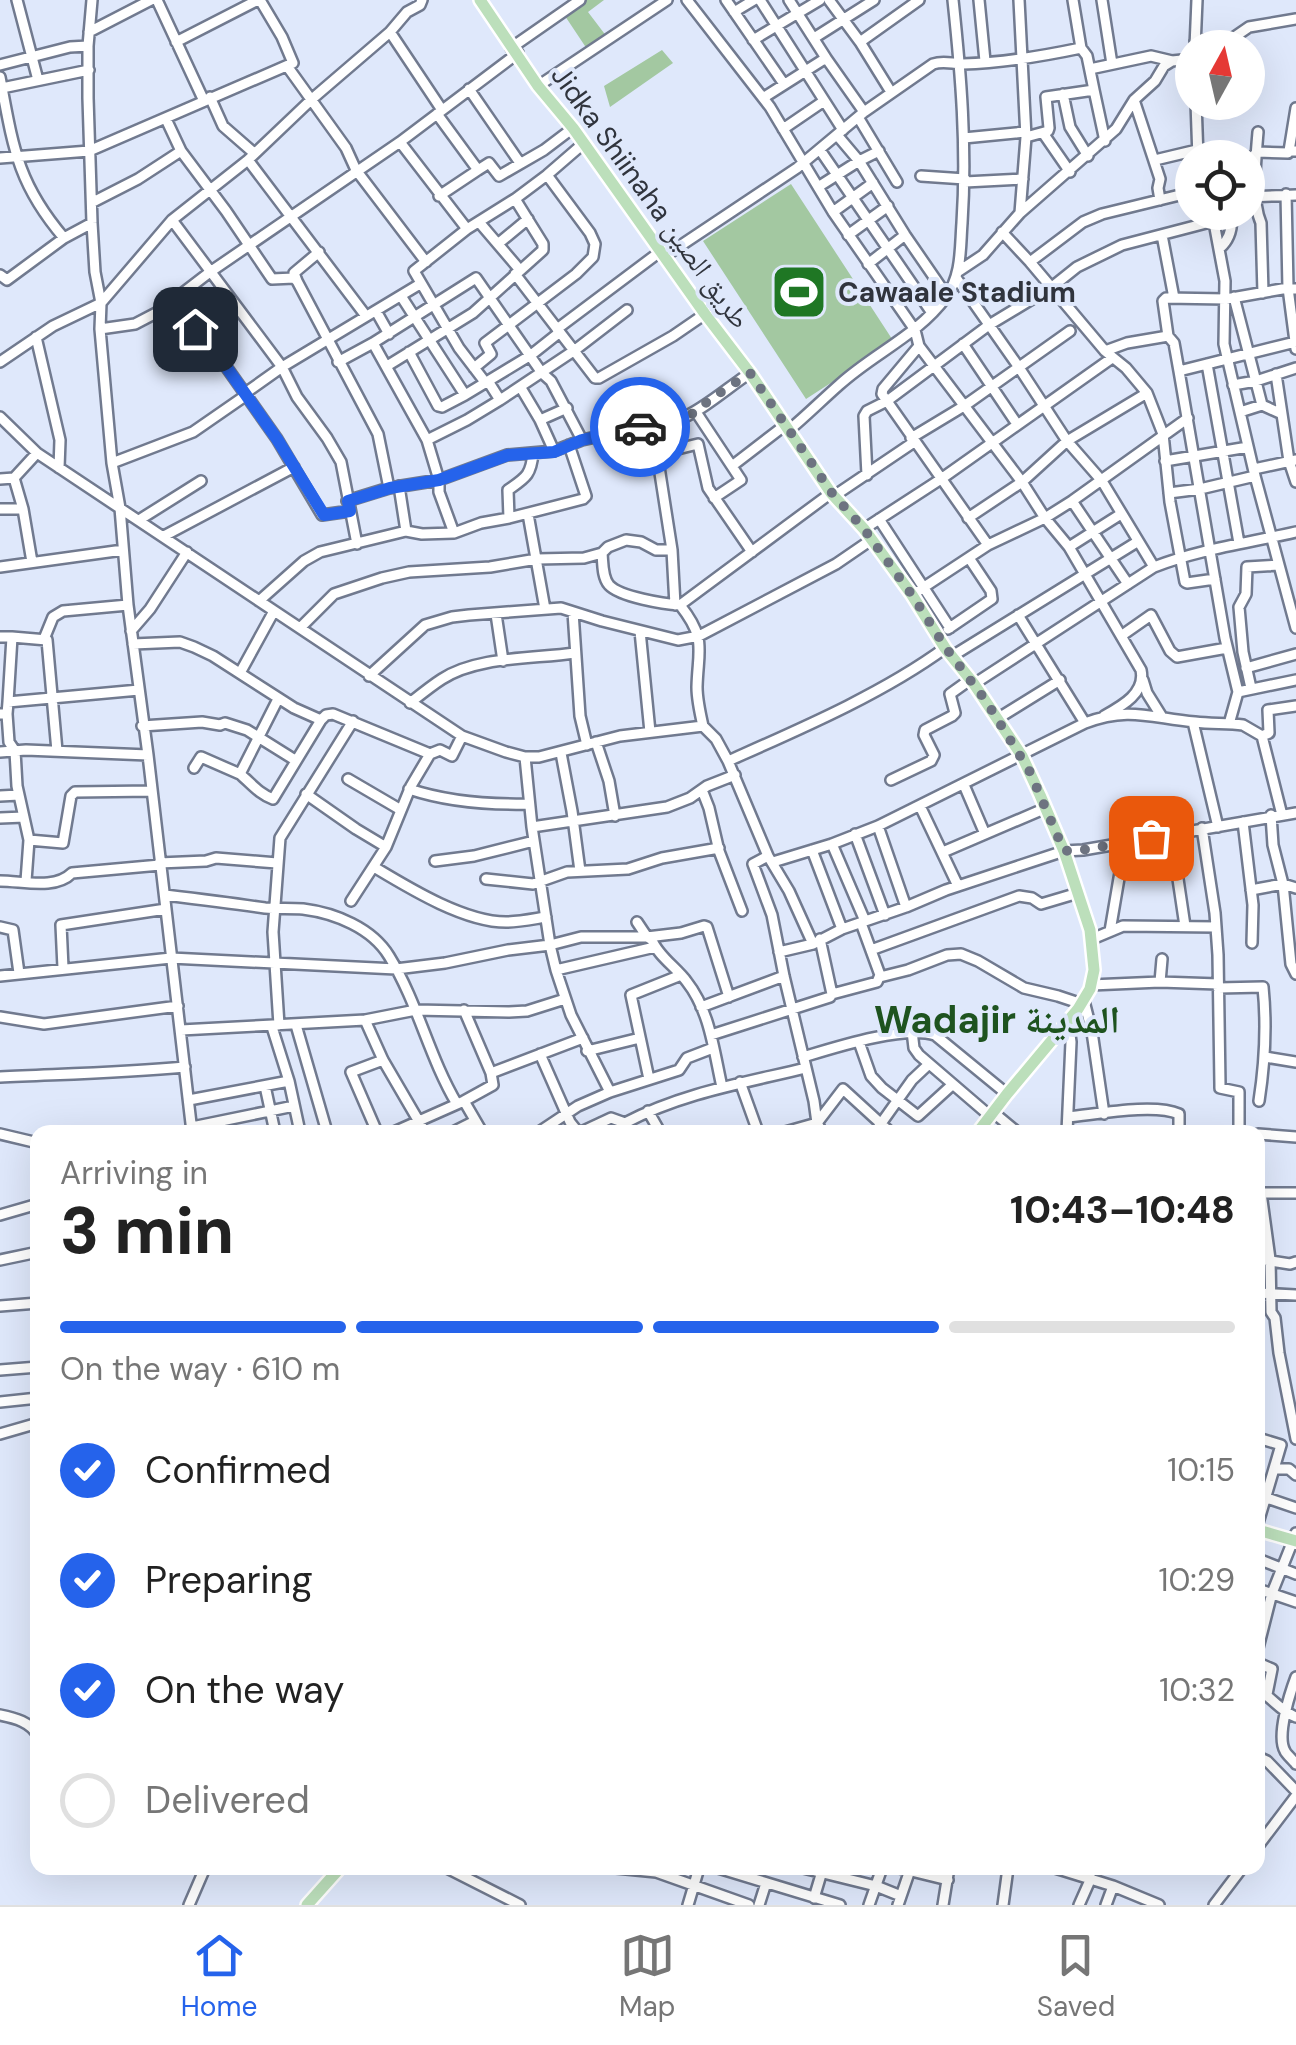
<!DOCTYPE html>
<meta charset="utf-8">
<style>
body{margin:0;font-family:"DM Sans","Noto Naskh Arabic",sans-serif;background:#f2f2f2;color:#222;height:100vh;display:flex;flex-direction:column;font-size:38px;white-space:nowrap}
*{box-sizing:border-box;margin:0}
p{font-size:32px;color:#767676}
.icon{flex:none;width:55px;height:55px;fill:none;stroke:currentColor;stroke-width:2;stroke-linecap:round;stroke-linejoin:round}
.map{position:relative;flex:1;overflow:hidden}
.sheet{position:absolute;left:30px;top:1125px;width:1235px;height:750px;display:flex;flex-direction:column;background:#fff;border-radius:20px;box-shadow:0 10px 40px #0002}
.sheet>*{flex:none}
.needle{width:65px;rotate:8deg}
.fabs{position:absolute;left:1175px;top:30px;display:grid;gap:20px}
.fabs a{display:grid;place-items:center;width:90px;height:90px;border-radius:50%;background:#fff;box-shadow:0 10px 40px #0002;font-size:50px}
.pin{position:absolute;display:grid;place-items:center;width:85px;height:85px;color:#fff;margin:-42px;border-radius:20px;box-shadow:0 5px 15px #0006}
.courier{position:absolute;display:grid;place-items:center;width:100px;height:100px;margin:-50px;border:8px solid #2563eb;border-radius:50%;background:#fff;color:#222;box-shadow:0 2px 12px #0007}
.overview em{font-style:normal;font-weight:800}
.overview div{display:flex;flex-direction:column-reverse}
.overview{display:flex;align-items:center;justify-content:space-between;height:170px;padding:0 30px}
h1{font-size:65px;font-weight:800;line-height:75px}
.bar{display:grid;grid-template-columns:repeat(4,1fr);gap:15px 10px;align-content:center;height:120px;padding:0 30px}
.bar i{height:12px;border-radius:8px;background:#e0e0e0}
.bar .active{background:#2563eb}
.bar p{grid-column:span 4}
ol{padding:0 30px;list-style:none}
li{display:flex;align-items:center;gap:30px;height:110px}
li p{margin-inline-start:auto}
li .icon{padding:10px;border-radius:50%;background:#2563eb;color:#fff;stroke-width:4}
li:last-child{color:#767676}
li i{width:55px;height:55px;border:5px solid #e0e0e0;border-radius:50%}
.dock{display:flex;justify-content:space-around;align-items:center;height:140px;border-top:2px solid #e0e0e0;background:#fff;font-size:28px;color:#767676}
.dock a{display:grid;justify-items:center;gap:5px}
.dock .active{color:#2563eb}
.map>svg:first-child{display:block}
</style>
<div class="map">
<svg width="1296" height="1905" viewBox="0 0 1296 1905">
<rect width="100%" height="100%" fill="#dfe8fb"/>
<!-- green -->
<path fill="#a3c8a1" d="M 585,0 L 604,0 L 588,12 L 607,37 L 587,49 L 565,16 Z
M 662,50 L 673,63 L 610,107 L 604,86 Z
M 791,184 L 894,342 L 806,399 L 703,241 Z"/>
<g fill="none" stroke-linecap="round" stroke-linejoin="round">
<!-- minor casing -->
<g stroke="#717a8f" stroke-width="14">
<path id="minor" d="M 17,0 L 38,80
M 92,0 L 88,46 L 88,98 L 92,223 L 95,272 L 101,303 L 100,329 L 112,463 L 120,508 L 128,605 L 148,755 L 192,1132
M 157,0 L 204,101
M 687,0 L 770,107 L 833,212 L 915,330 L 919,346 L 1022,482 L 1045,518 L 1069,547 L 1141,670 C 1146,693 1122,706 1104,716
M 726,0 L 784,84
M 760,0 L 843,130
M 789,0 L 826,58 L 864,112
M 829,0 L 860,42 L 891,92
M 979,0 L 985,61
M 1019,0 L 1026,137 L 1020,213
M 1102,0 L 1112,64
M 734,12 L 754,0
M 89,32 L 151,0
M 390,32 L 442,110
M 814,38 L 874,0
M 753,40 L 820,0
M 1195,41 L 1233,38 L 1249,27 L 1296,19
M 176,42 L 258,0
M 860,42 L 919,0
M 1195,47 L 1197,0
M 511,48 L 580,0
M 0,65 L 70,47 L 88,46
M 287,66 L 346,148 L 356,170 L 426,262
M 1090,69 L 1151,56 L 1172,61
M 0,77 C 13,146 17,183 64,238
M 538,86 L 667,0
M 2,88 L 89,70
M 469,89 L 520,163
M 1094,90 L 1105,141
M 1063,94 L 1070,127 L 1088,156
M 210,97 L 223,126 L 254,153
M 763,98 L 826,58
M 1134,100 L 1160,179 L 1158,188 L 1160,200
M 1196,102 L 1198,158
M 1196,104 L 1242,102
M 437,114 L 478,170 L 489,163 L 499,176 L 544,150 L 573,128
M 858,117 L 897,182
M 166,119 L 181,151 L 226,211 L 272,279 L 294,278 L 297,281 L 378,434 L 389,488
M 783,129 L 824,101
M 1258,132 C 1256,157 1251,200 1261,223 L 1263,293
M 1043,133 L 1070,172
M 837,135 L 859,161 L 905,235 L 947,296
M 1026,137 L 1048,131 L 1049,128 L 1046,97 L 1094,90 L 1087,56 L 1081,48
M 964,138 L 1025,132
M 400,142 L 467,229
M 820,150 L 932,313
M 1289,151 L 1296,108
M 0,158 L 89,151 L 293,63 L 282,37 L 260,0
M 248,160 L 366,316
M 1155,160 L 1197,150
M 1248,162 L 1257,152 L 1288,153 L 1289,151 L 1296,151
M 921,176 L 965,179
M 965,182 L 1023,179
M 818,187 L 859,161 L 879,151
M 1286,194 L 1288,288 L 1296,349
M 439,196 L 478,170
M 1248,197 L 1296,195
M 93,202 L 138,179 L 181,151
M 833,212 L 873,183
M 1212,212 L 1225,281 L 1224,344 L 1255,476 L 1296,628
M 172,220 L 282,367 L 297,397 L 327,438 L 341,462 L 357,544
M 479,222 L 520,270
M 1002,232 L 1030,262 L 1105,351 L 1126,368 L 1147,393 L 1163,434 L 1170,502 L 1185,582 L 1187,583 L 1215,579
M 848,235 L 888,206
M 1162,235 L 1174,298
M 499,243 L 528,219
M 1220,248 C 1230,239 1233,226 1231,212
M 665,256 L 797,168 L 864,112 L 933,64 C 944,60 952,64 963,64 C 1002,63 1043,56 1081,48 L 1073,0
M 1030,262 L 1083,222 L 1102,214 L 1192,192
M 868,264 L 905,235
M 959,271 L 983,255 L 1020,213 L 1116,129 L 1134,100 L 1155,81 L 1164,66 L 1172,61 L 1192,59
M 515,274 L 595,378 L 599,378 L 673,336 L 705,314
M 0,275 L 7,280 L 64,238 L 92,223
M 957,279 L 1018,366 L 1067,441 L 1102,481 L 1154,567
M 297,281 L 294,273 L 319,252
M 401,296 L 465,395 L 531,355 L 560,332
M 1234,297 L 1262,405
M 177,298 L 203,341 L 215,351 L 277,439 L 322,515 L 350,511
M 376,311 L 389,334
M 100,329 L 135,324 L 158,312 L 210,272 L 400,142 L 518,53
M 557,329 L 661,251
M 36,337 L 60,440 L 59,468
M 963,344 L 1017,424
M 919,346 L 883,389 L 882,394 L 988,545
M 1105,351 L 1127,343 L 1168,336
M 409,352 L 438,406 L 442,407 L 465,395
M 0,362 L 53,326 L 101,303 L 172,220 L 248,160 L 312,99 L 390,32 L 407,12 L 420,5 L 422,0
M 338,362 L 373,343
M 1207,364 L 1239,543
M 387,366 L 473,313 L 543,250 L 543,244 L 515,199
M 474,368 L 491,354 L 485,343 L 576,274 L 593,257 L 595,244 L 590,233 L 547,175
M 1179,371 L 1295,342
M 1276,374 L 1289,461 L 1296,482
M 485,382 L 459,348 L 414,271 L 467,229 L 515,199 L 547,175 L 584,143
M 1233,385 L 1256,381 L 1296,368
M 521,388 L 540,420 L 554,451
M 244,394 L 282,367 L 420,284
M 500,400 L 575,350 L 627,310
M 696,412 L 741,480 L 714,498
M 1240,412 L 1262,405 L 1282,414
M 0,417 L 37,453 L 462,736 L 506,752 L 525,757 L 539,757 L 620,736 L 703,726 L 716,739 L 728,761 L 768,856 L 789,891 L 813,944
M 540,420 L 567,408
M 788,431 C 806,416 822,400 839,385 C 874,353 917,336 946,297 C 962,275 960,249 962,223 C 967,148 961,75 953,0
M 911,438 L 964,406 L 1070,331
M 427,440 L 467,420 L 500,400 L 488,381
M 1165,461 L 1248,447
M 112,463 L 193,432 L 245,396
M 732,466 L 784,426
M 1254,469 L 1296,460
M 867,475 L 864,416 L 867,411 L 887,401 L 989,325 L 1052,287 L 1077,267 L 1122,245 L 1214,221
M 14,478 L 23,509
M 0,479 L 14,478 L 37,453
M 399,486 L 406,531
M 1169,493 L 1200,489 L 1255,476
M 834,496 L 914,442
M 347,501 L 389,488 L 439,480 L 507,455 L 554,451 L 582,440 L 682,418 C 703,410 730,386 750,373
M 1072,501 L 1128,584
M 0,509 L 23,509 L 32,562
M 528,514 L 545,609
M 509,518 L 583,499 L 586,496 L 569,445
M 968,518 L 1022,482 L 1067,441 L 1147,393
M 879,519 L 950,628
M 139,520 L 201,481
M 864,529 L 941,479 L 1112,358
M 454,533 L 439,492 L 439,480 L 427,440 L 373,343 L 476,278 L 542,373 L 551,381 L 582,440
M 164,536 L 294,467
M 1069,547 L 1121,514
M 672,550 L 657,454 L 698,444 L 708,488 L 752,552
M 602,553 C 603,563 602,577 609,585 C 620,597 664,604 680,605 L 831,493
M 0,567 L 123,550
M 912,595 L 988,545 L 1045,518 L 1072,501 L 1188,418
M 259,601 L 304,561 L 320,552 L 406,531 L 422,534 L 454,533 L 481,523 L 509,518 L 508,490 C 525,478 531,476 533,453
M 680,605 C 707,639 698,649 697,687 C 697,700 700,713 703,726
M 573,612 L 580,716 L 587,745
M 496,614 L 503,661
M 1018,615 L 1085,723
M 300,628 L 334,594 L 382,578 L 409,572 L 490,567 L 537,559 L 584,558 L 602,553 L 608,547 L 626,540 L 641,542 L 656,550 L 672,550 L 675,605
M 948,629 L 992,599 L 991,591 L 969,558
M 131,631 L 150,609 L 187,552
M 640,631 L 650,732
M 1121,636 L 1151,615 L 1170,651 L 1177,657 L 1227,648
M 0,637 L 12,637 L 8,702
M 12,637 L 47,640 L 57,751
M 44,639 L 53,617 L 63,611 L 128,605
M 133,644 L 180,642 L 194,647 L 213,656 L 294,708 L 321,720 L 326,715 L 333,714 L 430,754 L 440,750 L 452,756 L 462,736
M 954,655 L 1137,542
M 1246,668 L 1296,654
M 240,673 L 274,611
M 369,676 L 425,625 L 452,617 L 469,615 L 561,608 L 602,621 L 678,640 L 699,636 L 836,564 L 871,540
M 1143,680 L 1147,693 L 1162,717
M 974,684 L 1154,567 C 1200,549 1248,543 1296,532
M 1251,688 L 1243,652 L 1239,607 L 1246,594 L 1247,567 L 1279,565
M 1238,692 L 1225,638 L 1179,371 L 1174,343 L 1168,336 L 1163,301 L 1166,298 L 1226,299 L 1288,288 L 1296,289
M 410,703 C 420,695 431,686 442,679 C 477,656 534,659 575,653
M 0,714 L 7,714 L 8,702 L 139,690
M 7,714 L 9,742 L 15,751 L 17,786 L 29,840 L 26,881
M 997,719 L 1060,680
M 1193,722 L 1218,827
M 1229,724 L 1238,692 L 1296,680
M 142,726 L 202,722 L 220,725 L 225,723 L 247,730 L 295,760
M 1262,736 L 1269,733 L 1268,710 L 1296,706
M 596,742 L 609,781 L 615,816
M 0,752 L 26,750 L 148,755
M 561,753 L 572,811 L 580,871
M 525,757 L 532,827 L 550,945 L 556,970 L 571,1015 L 610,1092
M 728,761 C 800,729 882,694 945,648
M 194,768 L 201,757 L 240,774 L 278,699
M 240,774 C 252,784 258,793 273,799 L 321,720
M 348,779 L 401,810
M 891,780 L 931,761 L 934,755 L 924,735 L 925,730 L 952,716 L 955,713 L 950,694 L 971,679
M 964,785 L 985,834
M 409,789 C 448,802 488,805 529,804
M 702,790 L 709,808 L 719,851 L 742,911
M 306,794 L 356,829 L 386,847
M 0,796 L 19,795
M 920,806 L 958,886
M 1271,815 L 1273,845 L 1283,884 L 1291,964 L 1296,974
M 0,818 L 24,817
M 1243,822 L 1253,905 L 1252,943
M 878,826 L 906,907
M 532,827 L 667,807 L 690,798 L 707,786 L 735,775
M 1202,828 L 1215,913 L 1218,955 L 1220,1085 L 1220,1088 L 1239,1092 L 1239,1132
M 1177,833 L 1175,859 L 1185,926
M 855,834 L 885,915
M 29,840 L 63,843 L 71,796 L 75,792 L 152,791
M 832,844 L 865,921
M 812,850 L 842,929
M 943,852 L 1046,808
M 768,856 L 753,864 L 772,915 L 784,976 L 814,1101 L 817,1123 L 822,1132
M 435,861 L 474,856 L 534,841
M 773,862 L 832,844 L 878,826 L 1085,723 C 1129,706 1151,718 1195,722 C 1211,724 1227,723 1243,725 L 1262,736 L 1282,815
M 159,863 L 206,861 L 216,858 L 277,863
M 374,867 C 409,888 464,922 506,922 C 519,922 533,919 546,917
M 486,879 L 533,884 L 567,872 L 628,869 L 662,858 L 719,848
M 0,881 C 23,881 55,890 72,873 L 160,865
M 1251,890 L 1283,884 L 1296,888
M 165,895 C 198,899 231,903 265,908 C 278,909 291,908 303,909 C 335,913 372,928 389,956 C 418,1003 429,1057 457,1104
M 351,901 L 386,847 L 411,786 L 430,754
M 637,922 L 647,937 L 652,940 C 658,956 677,968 687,982 C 710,1011 714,1052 722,1087
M 0,927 L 13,930 L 19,973
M 1110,931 L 1125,843
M 820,939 L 832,994
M 1092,939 L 1123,926 L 1216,927
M 871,950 L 1019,896 L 1032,898 L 1041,904 L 1078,893
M 779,952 L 813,944 L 842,929 L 906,907 L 946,890 L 1064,851 L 1083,850 L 1296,813
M 63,968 L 61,925 L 166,909
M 556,970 L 655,947
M 0,976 L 171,958 L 396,969 L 445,963 L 508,950 L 550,945 L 581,937 L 647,937 L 681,933 L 704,926 L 707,927 L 729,997
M 880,977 L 908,970 L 947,955 L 961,954 L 978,961 L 1024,988 L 1058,996 L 1082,1004
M 1160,982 L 1162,959
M 1091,985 L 1160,982 L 1218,984
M 1218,988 L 1263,987 C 1267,1026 1265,1062 1259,1101
M 1084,1001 L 1092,1032 L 1104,1114
M 701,1007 L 784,976
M 0,1017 L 44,1024 L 178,1006
M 365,1020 L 383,1060 L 425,1132
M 279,1025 L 273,932 L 280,838 L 353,721
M 296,1025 L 327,1132
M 272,1027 L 289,1081 L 300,1132
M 181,1030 L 365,1020 L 416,1010 L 509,1012 L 527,1011 L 565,999
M 912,1031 L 914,1048 L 919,1055 L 990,1116
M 711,1035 L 830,997 L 832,994 L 877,982 L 880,975 L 861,923
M 859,1042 L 871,1076 L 882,1088 L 918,1116 L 952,1085
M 587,1051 L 640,1038
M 540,1054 L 570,1122 L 578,1132
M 803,1057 C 836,1047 904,1025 935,1035 L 1007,1094
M 1265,1057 L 1296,1062
M 491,1073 L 583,1038
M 0,1077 C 62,1074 123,1073 185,1067
M 649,1079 L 631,995 L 681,975
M 740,1082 L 758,1132
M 265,1086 L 275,1132
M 189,1100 L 289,1081
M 464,1101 L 482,1132
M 648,1111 L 660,1132
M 994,1113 L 1017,1132
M 1069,1117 C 1098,1114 1154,1103 1179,1114 L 1179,1132
M 192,1127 L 294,1106
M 377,1132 L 351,1072 L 383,1060
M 394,1132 L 464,1101 L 493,1085 L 491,1073 L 464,1010
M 453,1132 L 475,1121
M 539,1132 L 578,1106 L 610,1092 L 679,1070 L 687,1058 L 713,1048
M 581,1132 L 611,1118 L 625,1123 C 682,1093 744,1083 806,1068
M 785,1132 L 817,1123 L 843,1089 L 890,1132
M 875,1132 L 912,1080 L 929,1064
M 1067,1132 L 1071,1042 L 1068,1020
M 0,1134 L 38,1143
M 1258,1134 L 1296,1137
M 1258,1193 L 1296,1193
M 1261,1193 L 1270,1259 L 1271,1312 L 1275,1318 L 1279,1353 L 1296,1439
M 0,1215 L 38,1204
M 1258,1259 L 1290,1264 L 1296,1262
M 0,1260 L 38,1252
M 1258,1293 L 1296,1295
M 0,1306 L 38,1303
M 0,1370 L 38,1367
M 0,1402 L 38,1398
M 0,1434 L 38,1423
M 1258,1438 L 1281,1445 L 1258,1523
M 1274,1469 L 1289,1469 L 1296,1475
M 1258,1495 L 1296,1508
M 1258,1559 L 1296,1574
M 1258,1589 L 1296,1602
M 1258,1648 L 1272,1593 L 1296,1533
M 1258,1663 L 1272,1669 L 1267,1694
M 1296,1677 C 1290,1693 1276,1736 1285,1751 C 1286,1754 1294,1761 1296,1764
M 1258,1690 C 1272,1697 1280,1711 1296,1717
M 0,1715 C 15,1718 31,1722 38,1736
M 1258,1757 L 1267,1761 L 1296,1791
M 1258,1846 L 1296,1796
M 447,1868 L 520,1905
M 616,1868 L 656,1872 L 749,1905
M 718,1868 L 840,1905
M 803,1868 L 876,1886 L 901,1896
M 899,1868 L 948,1880
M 1055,1868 L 1113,1886 L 1159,1905
M 814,1898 L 823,1868
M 189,1905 L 205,1868
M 688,1905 L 699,1868
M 759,1905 L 766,1883
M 869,1905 L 882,1868
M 898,1905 L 910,1870
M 943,1905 L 949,1868
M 1003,1905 L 1008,1868
M 1079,1905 L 1091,1878
M 1106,1905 L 1113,1886
M 1214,1905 L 1242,1868"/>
</g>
<!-- major casing -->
<g stroke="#fff" stroke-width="16">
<path id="major" d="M 480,0 L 538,86 L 573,128 L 705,314 L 750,373 L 831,493 L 864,529 L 912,595 L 945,648 L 974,684 L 1022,756 L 1040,795 L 1064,851 L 1090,930 L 1094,970 L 1090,989 L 1078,1009 L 1007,1094 L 978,1132
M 1258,1530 L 1296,1541
M 307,1905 L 340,1868"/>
</g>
<!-- minor -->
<use href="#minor" stroke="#fff" stroke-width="9"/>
<!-- major -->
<use href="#major" stroke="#bcdfbb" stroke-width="11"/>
</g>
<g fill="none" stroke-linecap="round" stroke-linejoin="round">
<!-- done -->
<path stroke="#6d7380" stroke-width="10" stroke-dasharray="0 18" d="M 640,427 L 682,418 L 696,412 L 709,400 L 750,373 L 832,493 L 864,529 L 912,595 L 946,648 L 986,701 L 1030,772 L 1064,851 L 1082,850 L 1151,838"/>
<!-- route -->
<path stroke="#2563eb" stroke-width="12" d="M 195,329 L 203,341 L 215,351 L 277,439 L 324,515 L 350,511 L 348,501 L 390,488 L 439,480 L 508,455 L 554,452 L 582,440 L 640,427"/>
</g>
<!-- icons -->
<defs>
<g id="stadium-square" transform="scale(2.875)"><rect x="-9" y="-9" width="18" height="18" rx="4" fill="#1f7724" stroke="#dfe8fb"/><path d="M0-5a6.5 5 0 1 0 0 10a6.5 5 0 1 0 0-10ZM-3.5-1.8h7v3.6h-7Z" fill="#fff"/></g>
</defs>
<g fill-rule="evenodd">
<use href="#stadium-square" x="799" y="292"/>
</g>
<g text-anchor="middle" stroke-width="8" stroke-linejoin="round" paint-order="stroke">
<!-- street labels -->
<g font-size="28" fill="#30343d" stroke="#dfe8fb">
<text transform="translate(651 197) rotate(54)" y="10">Jidka Shiinaha طريق الصين</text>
</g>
<!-- poi labels -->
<g font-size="28" font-weight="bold" fill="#30343d" stroke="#dfe8fb" text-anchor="start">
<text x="838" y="302">Cawaale Stadium</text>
</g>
<!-- district labels -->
<g font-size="38" font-weight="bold" fill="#1e531f" stroke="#dfe8fb">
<text x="997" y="1033">Wadajir المدينة</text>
</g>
</g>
</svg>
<div class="fabs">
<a><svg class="needle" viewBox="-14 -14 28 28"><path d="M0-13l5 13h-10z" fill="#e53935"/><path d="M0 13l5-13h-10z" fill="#767676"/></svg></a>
<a><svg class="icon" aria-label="locate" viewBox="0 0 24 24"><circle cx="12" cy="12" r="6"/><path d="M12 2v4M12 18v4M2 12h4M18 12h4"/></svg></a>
</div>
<div class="pin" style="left:1151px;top:838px;background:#ea580c"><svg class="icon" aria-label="bag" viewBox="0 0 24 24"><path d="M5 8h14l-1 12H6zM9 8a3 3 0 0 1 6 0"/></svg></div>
<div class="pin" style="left:195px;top:329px;background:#1f2937"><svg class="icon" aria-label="home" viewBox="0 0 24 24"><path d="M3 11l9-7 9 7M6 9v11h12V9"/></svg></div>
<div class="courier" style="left:640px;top:427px"><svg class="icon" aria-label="car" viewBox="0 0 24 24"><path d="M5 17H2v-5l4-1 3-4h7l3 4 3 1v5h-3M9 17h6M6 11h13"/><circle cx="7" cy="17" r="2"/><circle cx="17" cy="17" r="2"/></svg></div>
<section class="sheet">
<div class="overview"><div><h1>3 min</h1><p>Arriving in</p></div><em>10:43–10:48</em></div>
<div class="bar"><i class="active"></i><i class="active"></i><i class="active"></i><i></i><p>On the way · 610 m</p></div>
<ol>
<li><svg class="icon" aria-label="check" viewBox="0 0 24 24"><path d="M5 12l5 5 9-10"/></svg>Confirmed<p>10:15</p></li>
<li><svg class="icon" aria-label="check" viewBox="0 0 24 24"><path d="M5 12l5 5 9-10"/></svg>Preparing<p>10:29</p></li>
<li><svg class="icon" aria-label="check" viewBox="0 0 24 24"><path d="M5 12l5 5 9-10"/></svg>On the way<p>10:32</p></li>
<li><i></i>Delivered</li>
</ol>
</section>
</div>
<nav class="dock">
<a class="active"><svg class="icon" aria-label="home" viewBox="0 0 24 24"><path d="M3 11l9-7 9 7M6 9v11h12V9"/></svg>Home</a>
<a><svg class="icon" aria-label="map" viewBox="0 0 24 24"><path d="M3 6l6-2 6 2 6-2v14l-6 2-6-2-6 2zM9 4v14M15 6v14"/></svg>Map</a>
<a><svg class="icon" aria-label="saved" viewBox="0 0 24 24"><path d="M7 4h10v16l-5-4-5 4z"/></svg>Saved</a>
</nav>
